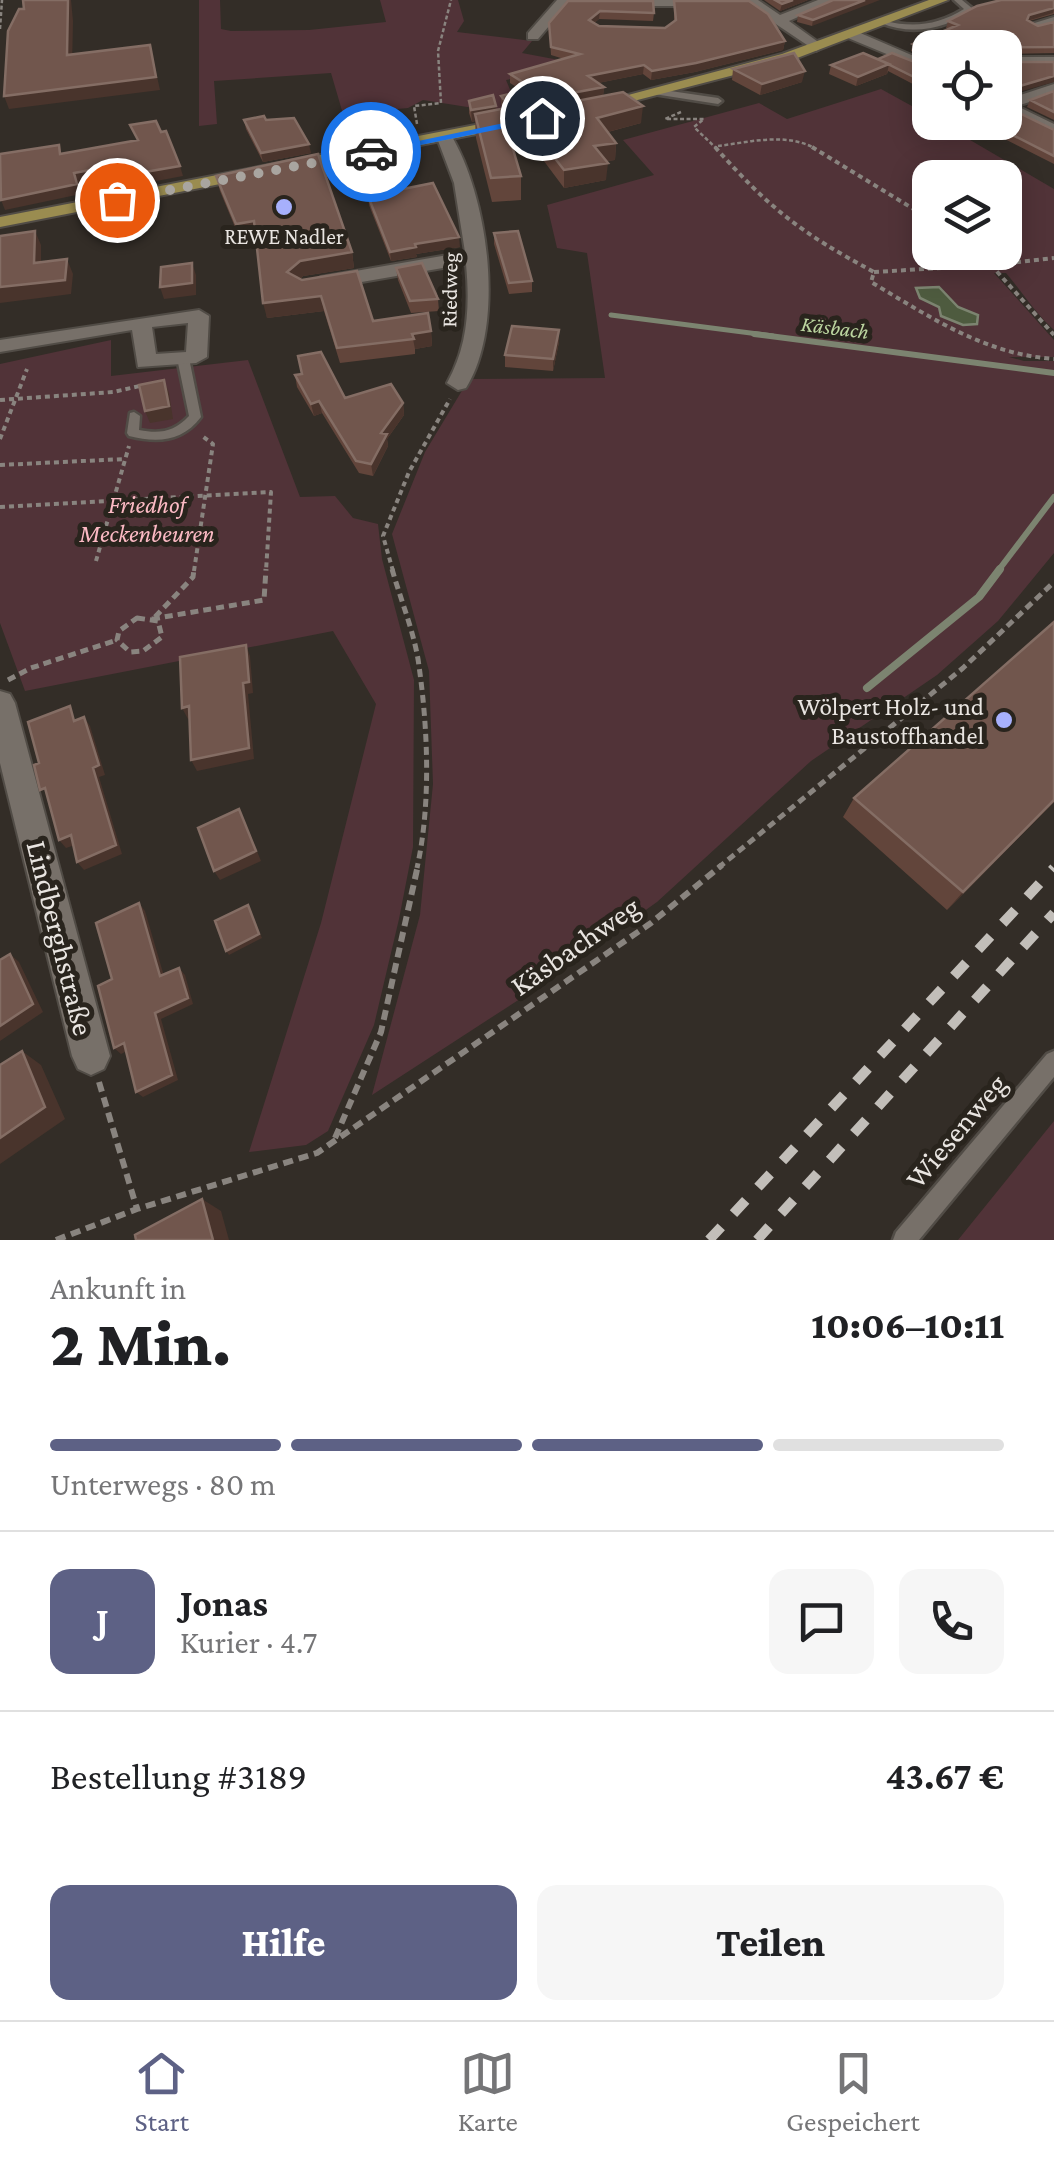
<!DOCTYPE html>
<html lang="de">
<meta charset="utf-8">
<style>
body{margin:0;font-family:"Crimson Pro",serif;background:#f6f6f6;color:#202124;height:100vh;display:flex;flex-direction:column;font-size:38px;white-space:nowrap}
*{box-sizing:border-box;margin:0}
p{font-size:32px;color:#757577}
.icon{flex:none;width:55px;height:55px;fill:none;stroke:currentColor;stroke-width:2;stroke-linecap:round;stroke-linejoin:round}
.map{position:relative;height:1240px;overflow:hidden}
.side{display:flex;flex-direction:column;background:#fff;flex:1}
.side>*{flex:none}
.controls{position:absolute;left:912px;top:30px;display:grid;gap:20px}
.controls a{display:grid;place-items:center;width:110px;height:110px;border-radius:20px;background:#fff;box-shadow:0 5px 25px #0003;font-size:50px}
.pin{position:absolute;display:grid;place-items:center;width:85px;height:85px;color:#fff;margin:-42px;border:5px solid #fff;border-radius:50%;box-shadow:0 2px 10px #0007}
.courier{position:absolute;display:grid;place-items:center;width:100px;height:100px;margin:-50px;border:8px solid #1a73e8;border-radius:50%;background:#fff;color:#222;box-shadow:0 2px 12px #0007}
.head em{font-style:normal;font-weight:800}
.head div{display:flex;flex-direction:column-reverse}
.head{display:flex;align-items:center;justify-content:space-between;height:170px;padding:0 50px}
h1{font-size:65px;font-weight:800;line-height:75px}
.bar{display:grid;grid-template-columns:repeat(4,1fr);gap:15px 10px;align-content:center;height:120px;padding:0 50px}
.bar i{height:12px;border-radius:8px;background:#e0e0e0}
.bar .selected{background:#5d6185}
.bar p{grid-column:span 4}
.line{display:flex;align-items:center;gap:25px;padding:0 50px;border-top:2px solid #e0e0e0}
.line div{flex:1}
.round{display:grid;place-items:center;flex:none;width:105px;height:105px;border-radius:20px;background:#f6f6f6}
.primary-button{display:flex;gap:20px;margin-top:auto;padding:20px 50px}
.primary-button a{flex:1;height:115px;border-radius:20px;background:#5d6185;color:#fff;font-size:40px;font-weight:800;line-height:115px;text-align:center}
.primary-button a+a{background:#f6f6f6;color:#202124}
.tab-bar{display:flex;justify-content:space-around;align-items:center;height:140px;border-top:2px solid #e0e0e0;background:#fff;font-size:28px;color:#757577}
.tab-bar a{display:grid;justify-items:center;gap:5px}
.tab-bar .selected{color:#5d6185}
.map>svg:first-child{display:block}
</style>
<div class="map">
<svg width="1054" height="1240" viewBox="0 0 1054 1240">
<rect width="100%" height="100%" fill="#332d27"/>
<!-- green -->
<path fill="#513338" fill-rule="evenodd" d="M 199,0 L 220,0 L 221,29 L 231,31 L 309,30 L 386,22 L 380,0 L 458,0 L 464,21 L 457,32 L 532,41 L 522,53 L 580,64 L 506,80 L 517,106 L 499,112 L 423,100 L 408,108 L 343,114 L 331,73 L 214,81 L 217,124 L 199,126 Z
M 881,89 L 930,116 L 930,122 L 941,123 L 1054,189 L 1054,330 C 1035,313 1023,293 1006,273 L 994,273 L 1054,340 L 1054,357 L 1009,357 L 1024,361 L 1054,361 L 1054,553 L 998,621 L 937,675 L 811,761 L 657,902 L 526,995 L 372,1095 L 420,915 L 433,784 L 429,671 L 392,534 L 425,452 L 469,379 L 605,378 L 587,253 L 557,248 L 547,205 L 654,175 L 623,140 L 759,103 L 787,119 ZM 930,178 L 1005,178 L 1005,252 L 930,252 Z
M 111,340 L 111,376 L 248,360 L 300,497 L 335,496 L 353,518 L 378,524 L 382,559 L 414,680 L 413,847 L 399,919 L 374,1025 L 328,1131 L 306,1145 L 249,1152 L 321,923 L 376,704 L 333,631 L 25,691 L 0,623 L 0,364 Z
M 1054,1121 L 1054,1240 L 958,1240 Z"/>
<!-- water -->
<path fill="#4e5b3f" stroke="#7c8470" stroke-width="2.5" d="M 939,287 L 958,307 L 978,315 L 977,324 L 963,325 L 941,316 L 939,307 L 920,298 L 916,288 Z"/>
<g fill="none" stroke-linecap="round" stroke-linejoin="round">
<!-- stream-far2 -->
<path stroke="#7c8470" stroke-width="5" d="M 611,315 L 773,336"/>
<!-- stream-far1 -->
<path stroke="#7c8470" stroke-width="6" d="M 754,334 L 1054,373
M 998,571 L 1054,497"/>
<!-- stream -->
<path stroke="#7c8470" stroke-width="8" d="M 867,688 L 979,597 L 1000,569"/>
<!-- service casing -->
<g stroke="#514c46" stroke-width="5">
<path id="service" d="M 954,0 L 962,0 L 973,9 C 947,29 912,36 881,23 L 885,21 C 914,28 938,25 964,9 Z
M 657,89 L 718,98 L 722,101 L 718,104 L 654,94 L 654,90 Z
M 183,354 L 189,358 L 201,417 C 182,442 157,443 129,436 L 127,433 L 130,413 L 134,412 L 140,416 L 139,430 C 160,434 174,432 189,416 L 177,358 Z
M 1054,1051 L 1054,1077 L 919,1240 L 893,1240 L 896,1232 L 1047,1054 Z"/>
</g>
<!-- minor casing -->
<g stroke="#514c46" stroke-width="4">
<path id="minor" d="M 557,0 L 758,0 L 780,15 L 818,0 L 837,0 L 789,21 L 821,44 L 823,47 L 816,51 L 749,6 L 566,6 L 538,39 L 528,39 L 528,33 Z
M 1054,17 L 1054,25 L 1035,29 L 1028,25 Z
M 848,32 L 858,32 L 930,63 L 930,72 L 848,38 Z
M 1005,57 L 1054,57 L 1054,65 L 1005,65 Z
M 1054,84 L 1054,94 L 1017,106 L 1054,124 L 1054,135 L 1005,112 L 1005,100 Z
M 445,133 L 451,135 C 488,197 506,324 466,388 L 458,390 L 447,383 C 468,346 470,306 466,264 L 321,289 L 311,283 L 321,277 L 465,252 L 454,183 L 437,138 Z
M 199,310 L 209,316 L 207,357 L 196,363 L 138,367 L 132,330 L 0,352 L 0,340 ZM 188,323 L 186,352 L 156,354 L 152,327 Z
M 0,691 L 10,694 L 15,703 L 110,1056 L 104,1069 L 91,1075 L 78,1069 L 72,1056 L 0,763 Z"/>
</g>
<!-- primary casing -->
<g stroke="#514c46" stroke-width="4">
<path id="primary" d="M 929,0 L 948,0 L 792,60 L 595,111 L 587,106 L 782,54 Z
M 553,110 L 561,115 L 559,118 L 0,227 L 0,217 Z"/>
</g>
<!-- path-far3 -->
<path stroke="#89847f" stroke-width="2.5" stroke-dasharray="4 2.5" stroke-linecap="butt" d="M 0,29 L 2,0
M 681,112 L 665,119 L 704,119 L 694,127 L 717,149
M 417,124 L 414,106 L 441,103 L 438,51 L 451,0
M 718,146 C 750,142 787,132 816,149"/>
<!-- path-far2 -->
<path stroke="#89847f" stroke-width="4" stroke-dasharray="5 4" stroke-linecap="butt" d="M 715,147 C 770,209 801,233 874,272 L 871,282 C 930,317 984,354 1054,359
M 812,147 L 930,219
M 976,252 L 991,265 L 1054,258
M 874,272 L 991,265 L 1054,335
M 0,400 L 113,392 L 144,385
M 0,439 L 27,369
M 0,465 L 125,459
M 0,507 L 271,492 L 266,571
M 96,561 L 129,446
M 194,571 L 213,444 L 202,436
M 393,571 L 383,536 L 409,472 L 450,399"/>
<!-- path-far1 -->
<path stroke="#89847f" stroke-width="5" stroke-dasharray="8 5" stroke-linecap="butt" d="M 392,569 C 401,601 415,634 419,666 C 428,730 431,805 417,868
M 155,617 L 193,577 L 194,569
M 137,618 L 158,621 L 162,637 L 143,651 L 130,652 L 117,640 L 119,631 Z
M 152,619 L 264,600 L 266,569
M 8,680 L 31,668 L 117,640
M 718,868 L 963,668 L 1054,582"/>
<!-- path -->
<path stroke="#89847f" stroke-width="6" stroke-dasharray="10 6" stroke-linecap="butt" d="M 99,1082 L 137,1209
M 335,1138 L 381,1032 L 418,865
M 56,1240 L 137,1209 L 317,1153 L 651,923 L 722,865"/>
<!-- service -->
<use href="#service" fill="#777069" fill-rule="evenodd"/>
<!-- minor -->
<use href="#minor" fill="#777069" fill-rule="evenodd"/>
<!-- primary -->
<use href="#primary" fill="#9a8c50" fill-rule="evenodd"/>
<!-- rail -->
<path stroke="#c2beb9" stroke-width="10" stroke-dasharray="18 18" stroke-linecap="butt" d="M 709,1240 L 1054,868
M 757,1240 L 1054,913"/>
</g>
<!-- wall -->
<path fill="#62453b" d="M 764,0 L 808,0 L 780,11 Z
M 833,0 L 812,26 L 797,22 L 798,15 Z
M 1054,0 L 1054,14 L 1029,21 L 1038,26 L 1054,22 L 1054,53 L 1005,54 L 1005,48 L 930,48 L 930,59 L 911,51 L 913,44 L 949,29 L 946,28 L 948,21 Z
M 568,1 L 654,13 L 653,21 L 599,19 L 594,23 L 599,26 L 665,28 L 674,21 L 674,1 L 785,41 L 783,50 L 695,72 L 651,80 L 643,74 L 598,83 L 604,87 L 603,96 L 641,123 L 608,132 L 616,143 L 615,160 L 606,161 L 606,180 L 564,188 L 520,129 L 519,112 L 508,114 L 501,105 L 501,96 L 521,90 L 510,83 L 510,74 L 564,59 L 551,55 L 549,23 Z
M 878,60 L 930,68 L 930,93 L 888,71 L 887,74 L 856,86 L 829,74 L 831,65 Z
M 733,69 L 802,82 L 760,95 L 732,80 Z
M 1054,91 L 1054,120 L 1027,107 L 1030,100 Z
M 469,101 L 496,110 L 521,176 L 521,200 L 492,202 L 476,138 L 475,121 L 472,122 L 469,113 Z
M 244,120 L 266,120 L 311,153 L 263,162 L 246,129 Z
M 971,122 L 1005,122 L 1054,130 L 1054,164 Z
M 216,176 L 352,252 L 354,268 L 303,276 L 300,279 L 373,321 L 431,331 L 432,346 L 415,349 L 415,354 L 340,363 L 324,311 L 267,318 L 256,236 L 240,239 L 220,191 Z
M 368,196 L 460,247 L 416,254 L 417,257 L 391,261 L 369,205 Z
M 494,233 L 532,281 L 532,292 L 509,294 L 494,244 Z
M 396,268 L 438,299 L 439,311 L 411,313 L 398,280 Z
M 559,330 L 559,342 L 553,371 L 505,367 L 505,355 Z
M 295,375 L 345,398 L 403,403 L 404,415 L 387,439 L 388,446 L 373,476 L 359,473 L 322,413 L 314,416 L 297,387 Z
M 1054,622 L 1054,802 L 947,910 L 843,817 L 854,798 Z"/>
<!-- shaded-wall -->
<path fill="#49342c" d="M 68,0 L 71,0 L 73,21 L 72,67 L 67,55 Z
M 793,0 L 808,0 L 780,11 L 782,4 Z
M 865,0 L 880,0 L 812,26 L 813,20 Z
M 1054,8 L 1053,13 L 1027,21 L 1029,15 Z
M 600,11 L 599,19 L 588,28 L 589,20 Z
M 785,41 L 783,50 L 695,72 L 651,80 L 652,71 Z
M 150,45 L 160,90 L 9,109 L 4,96 Z
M 889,64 L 887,74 L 856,86 L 858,77 Z
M 644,65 L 643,74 L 588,85 L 588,76 Z
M 805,71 L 802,82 L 760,95 L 762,84 Z
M 1054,76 L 1054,82 L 1005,96 L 1006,90 Z
M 604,87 L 603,96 L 508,114 L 508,105 Z
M 496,106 L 496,117 L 475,114 L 475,121 L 472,122 L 471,110 Z
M 643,106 L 641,123 L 596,135 L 597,118 Z
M 616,143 L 615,160 L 593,163 L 594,146 Z
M 309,144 L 311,153 L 263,162 L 261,153 Z
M 608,163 L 606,180 L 564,188 L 564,170 Z
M 123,164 L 127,175 L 78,183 L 81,194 L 5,210 L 1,200 L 74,173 Z
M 180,166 L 183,176 L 130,186 L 127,175 Z
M 254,221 L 257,236 L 240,239 L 236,224 Z
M 35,231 L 41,245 L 41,278 L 34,263 Z
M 459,237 L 460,247 L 416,254 L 417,257 L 391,261 L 390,252 L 415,244 Z
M 352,252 L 354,268 L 303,276 L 290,287 L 287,272 L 300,261 Z
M 67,259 L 73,274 L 71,294 L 0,303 L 0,287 Z
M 192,263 L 196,275 L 196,295 L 164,299 L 160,287 Z
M 321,296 L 324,311 L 267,318 L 263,303 Z
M 559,330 L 559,342 L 553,371 L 553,359 Z
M 431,331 L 432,346 L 415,349 L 412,334 Z
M 164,380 L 169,393 L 173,419 L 150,423 L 145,411 Z
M 319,401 L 322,413 L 314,416 L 311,404 Z
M 403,403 L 404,415 L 387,439 L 388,446 L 373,476 L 371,464 L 381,433 Z
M 246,645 L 250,656 L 253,693 L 248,694 L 254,759 L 197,771 L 191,760 L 243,683 Z
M 189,706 L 194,717 L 188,719 L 182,708 Z
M 84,717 L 90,726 L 105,775 L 99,777 L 122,854 L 84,870 L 77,862 L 93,768 Z
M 1054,800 L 1054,802 L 947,910 L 963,892 Z
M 244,819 L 261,861 L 220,880 L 214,871 Z
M 71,835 L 78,844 L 66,848 L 59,840 Z
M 139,903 L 145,911 L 166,983 L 160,976 Z
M 250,910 L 262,938 L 229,955 L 226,951 Z
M 10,954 L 19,962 L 43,1012 L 0,1041 L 0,1026 Z
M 179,968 L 185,975 L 193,1004 L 161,1019 L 178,1080 L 143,1097 L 136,1092 L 155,1013 Z
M 124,1043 L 131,1049 L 121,1054 L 114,1048 Z
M 22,1051 L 41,1065 L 65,1119 L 0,1164 L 0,1138 Z
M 202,1199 L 221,1211 L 229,1240 L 213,1240 Z"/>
<!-- building -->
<path fill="#71564d" stroke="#846d64" stroke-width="2.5" d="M 23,0 L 68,0 L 67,55 L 150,45 L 156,77 L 4,96 L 8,31 L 19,9 L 24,9 Z
M 775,0 L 793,0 L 782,4 Z
M 833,0 L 865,0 L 813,20 L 798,15 Z
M 1001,0 L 1054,0 L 1054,8 L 1029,15 L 1027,20 L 1038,26 L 1054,22 L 1054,47 L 930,48 L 930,52 L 913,44 L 958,25 L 948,21 L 977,6 Z
M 568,1 L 653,1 L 654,13 L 600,11 L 589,20 L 599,26 L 665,28 L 676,20 L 674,1 L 749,1 L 768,14 L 785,41 L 696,63 L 652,71 L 644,65 L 588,76 L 604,87 L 508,105 L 501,96 L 532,88 L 510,74 L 580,54 L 551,47 L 549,23 Z
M 794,53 L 805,71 L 762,84 L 733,69 Z
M 863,53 L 889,64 L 858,77 L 831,65 Z
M 892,53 L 930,68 L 930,85 L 878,59 Z
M 1005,60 L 1007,62 L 1054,62 L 1054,76 L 1006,90 L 1005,98 Z
M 1054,91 L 1054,112 L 1030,100 Z
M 623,92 L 643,106 L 597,118 L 616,143 L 594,146 L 608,163 L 564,170 L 519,112 Z
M 493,95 L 496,106 L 471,110 L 469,101 Z
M 1005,106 L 1054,130 L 1054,156 L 987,122 L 1005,122 Z
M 501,109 L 521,176 L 491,178 L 475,114 Z
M 264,116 L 266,120 L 294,118 L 309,144 L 261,153 L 244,120 Z
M 156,121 L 161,132 L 166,131 L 180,166 L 127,175 L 123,164 L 74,173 L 77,184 L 1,200 L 0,154 L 59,145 L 60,154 L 138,140 L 130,125 Z
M 318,154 L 352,252 L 300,261 L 287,272 L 302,280 L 357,271 L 373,321 L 428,313 L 431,331 L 412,334 L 414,339 L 337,348 L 321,296 L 263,303 L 254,221 L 236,224 L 216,176 Z
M 433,183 L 459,237 L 415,244 L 416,247 L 390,252 L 368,196 Z
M 35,231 L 34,263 L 67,259 L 65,280 L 0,287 L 0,236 Z
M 518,231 L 532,281 L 509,283 L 494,233 Z
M 192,263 L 192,283 L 160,287 L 161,267 Z
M 422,263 L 438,299 L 410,301 L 396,268 Z
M 512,326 L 559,330 L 553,359 L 505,355 Z
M 321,352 L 345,398 L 391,384 L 403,403 L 381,433 L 387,434 L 371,464 L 356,461 L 319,401 L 311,404 L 295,375 L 302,374 L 298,356 Z
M 164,380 L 169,406 L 145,411 L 139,385 Z
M 1054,622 L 1054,800 L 963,892 L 854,798 Z
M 246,645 L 249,682 L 243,683 L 249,748 L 191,760 L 189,706 L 182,708 L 180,657 Z
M 70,706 L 74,721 L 84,717 L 99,765 L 93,768 L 116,845 L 77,862 L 71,835 L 59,840 L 45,788 L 40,790 L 34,765 L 39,763 L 28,722 Z
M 239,809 L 256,851 L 214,871 L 198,828 Z
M 139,903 L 160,976 L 179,968 L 188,998 L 155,1013 L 172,1075 L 136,1092 L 124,1043 L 114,1048 L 98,986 L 112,979 L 96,923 Z
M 248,905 L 259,934 L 226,951 L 215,921 Z
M 10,954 L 33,1004 L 0,1026 L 0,960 Z
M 22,1051 L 45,1107 L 0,1138 L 0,1065 Z
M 202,1199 L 213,1240 L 136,1240 L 135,1235 Z"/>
<!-- route -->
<path fill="#1a73e8" d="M 542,115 L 545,120 L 371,155 L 366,152 Z"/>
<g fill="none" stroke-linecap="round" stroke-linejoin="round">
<!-- done -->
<path stroke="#a9a5a0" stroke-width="10" stroke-dasharray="0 18" d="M 117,200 L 371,152"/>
</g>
<!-- markers -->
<g fill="#a7b0fc" stroke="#29241d" stroke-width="4">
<circle cx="284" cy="207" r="10"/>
<circle cx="1004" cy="720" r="10"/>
</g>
<g text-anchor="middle" stroke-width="10" stroke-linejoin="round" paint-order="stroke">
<!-- far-poi labels -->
<g font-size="22" fill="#e9e5e1" stroke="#29241d">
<text x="284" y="244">REWE Nadler</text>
</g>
<!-- far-street labels -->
<g font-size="22" fill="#e9e5e1" stroke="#29241d">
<text transform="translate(449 290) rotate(-89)" y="8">Riedweg</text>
</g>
<!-- far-water labels -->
<g font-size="22" font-style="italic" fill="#bbd49f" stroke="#29241d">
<text transform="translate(835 327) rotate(7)" y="8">Käsbach</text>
</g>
<!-- park labels -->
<g font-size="25" font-style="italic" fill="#fcbac4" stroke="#29241d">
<text x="147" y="513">Friedhof<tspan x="147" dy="29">Meckenbeuren</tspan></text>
</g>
<!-- poi labels -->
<g font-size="25" fill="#e9e5e1" stroke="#29241d" text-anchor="end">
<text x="984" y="715">Wölpert Holz- und<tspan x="984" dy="29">Baustoffhandel</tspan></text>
</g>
<!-- near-street labels -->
<g font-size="30" fill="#e9e5e1" stroke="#29241d">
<text transform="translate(60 938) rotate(76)" y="10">Lindberghstraße</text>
<text transform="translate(575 946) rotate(-35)" y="10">Käsbachweg</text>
<text transform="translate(956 1131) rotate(-50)" y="10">Wiesenweg</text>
</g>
</g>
</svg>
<div class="controls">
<a><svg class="icon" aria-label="locate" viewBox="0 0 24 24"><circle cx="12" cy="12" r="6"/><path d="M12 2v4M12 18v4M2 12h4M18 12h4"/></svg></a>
<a><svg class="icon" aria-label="layers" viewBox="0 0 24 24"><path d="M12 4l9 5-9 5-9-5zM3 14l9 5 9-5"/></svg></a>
</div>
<div class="pin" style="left:117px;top:200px;background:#ea580c"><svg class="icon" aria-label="bag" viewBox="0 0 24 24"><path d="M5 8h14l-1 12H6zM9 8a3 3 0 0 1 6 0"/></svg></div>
<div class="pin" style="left:542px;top:118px;background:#1f2937"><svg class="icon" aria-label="home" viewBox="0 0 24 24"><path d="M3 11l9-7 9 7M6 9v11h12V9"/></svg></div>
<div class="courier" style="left:371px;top:152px"><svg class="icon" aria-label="car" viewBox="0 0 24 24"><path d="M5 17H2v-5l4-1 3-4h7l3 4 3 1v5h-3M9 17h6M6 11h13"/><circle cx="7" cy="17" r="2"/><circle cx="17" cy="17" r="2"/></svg></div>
</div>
<section class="side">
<div class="head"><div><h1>2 Min.</h1><p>Ankunft in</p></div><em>10:06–10:11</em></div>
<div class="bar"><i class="selected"></i><i class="selected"></i><i class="selected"></i><i></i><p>Unterwegs · 80 m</p></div>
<div class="line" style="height:180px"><b class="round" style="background:#5d6185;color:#fff">J</b><div><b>Jonas</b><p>Kurier · 4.7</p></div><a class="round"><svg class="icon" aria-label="chat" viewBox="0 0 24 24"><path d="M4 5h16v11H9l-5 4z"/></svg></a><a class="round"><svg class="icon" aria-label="phone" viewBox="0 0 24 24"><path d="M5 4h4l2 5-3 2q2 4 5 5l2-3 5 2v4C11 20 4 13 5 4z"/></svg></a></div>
<div class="line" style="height:130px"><div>Bestellung #3189</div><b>43.67 €</b></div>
<div class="primary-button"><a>Hilfe</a><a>Teilen</a></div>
</section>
<nav class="tab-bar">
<a class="selected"><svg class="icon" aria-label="home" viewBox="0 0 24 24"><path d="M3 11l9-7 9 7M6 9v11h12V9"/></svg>Start</a>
<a><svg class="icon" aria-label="map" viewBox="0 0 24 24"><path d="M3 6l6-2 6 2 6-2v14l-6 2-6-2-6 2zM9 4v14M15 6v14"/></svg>Karte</a>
<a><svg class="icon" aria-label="saved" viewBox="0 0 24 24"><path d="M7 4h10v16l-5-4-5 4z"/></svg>Gespeichert</a>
</nav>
